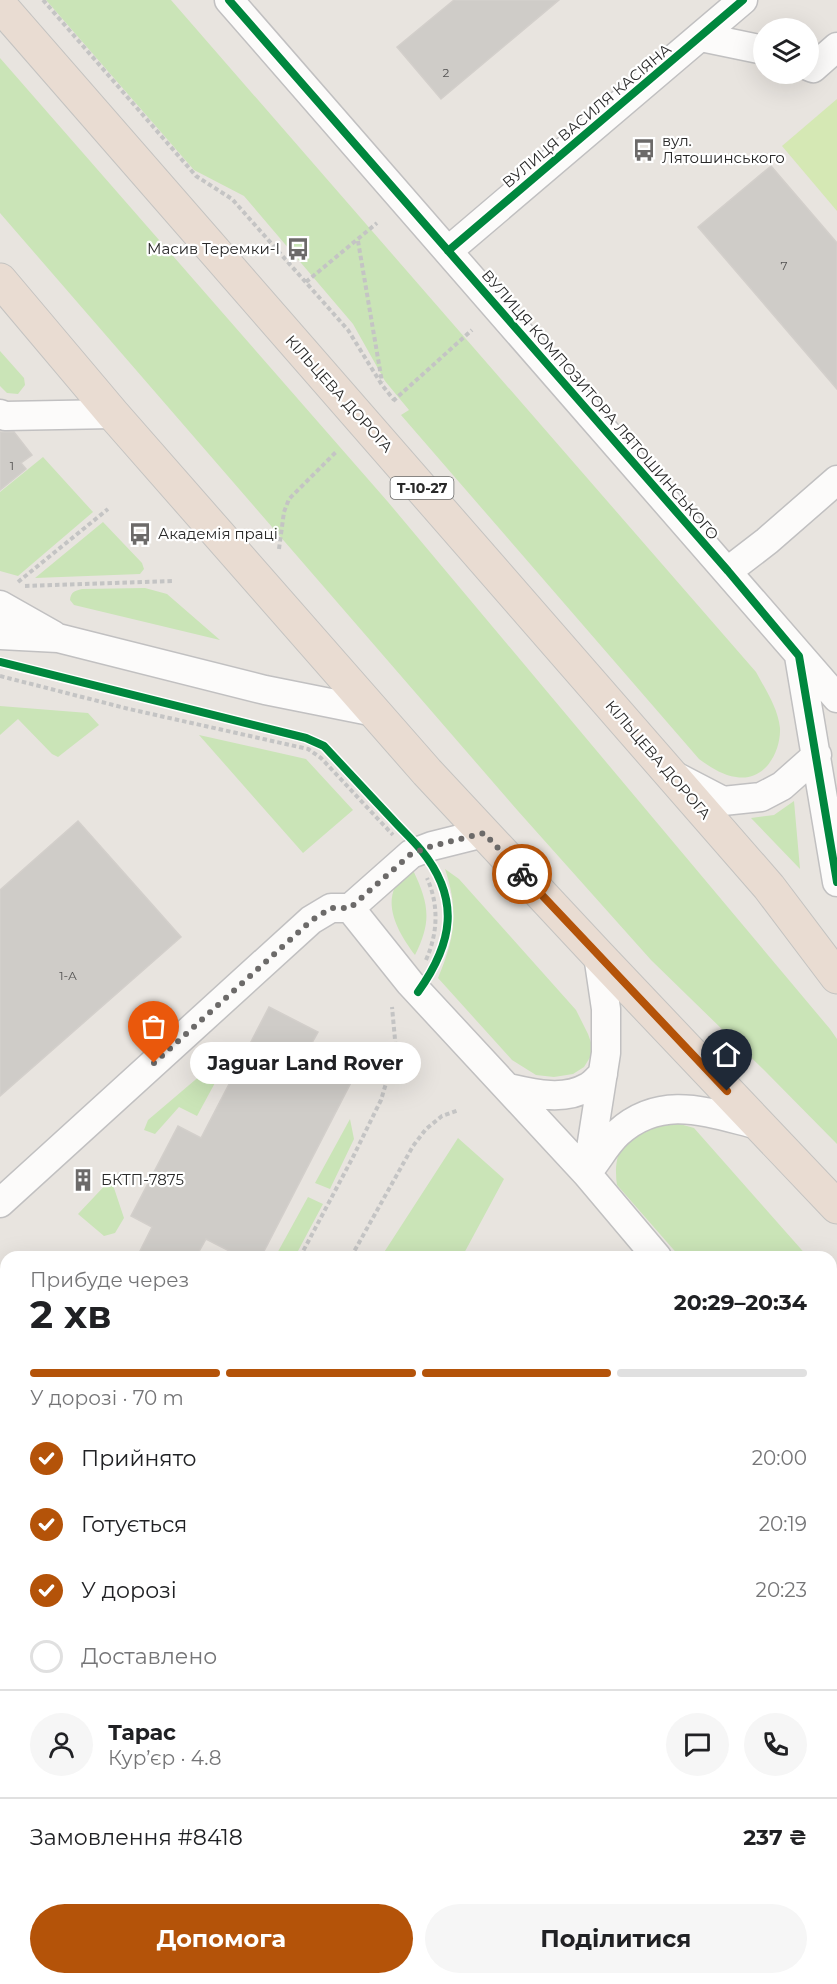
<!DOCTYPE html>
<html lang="uk">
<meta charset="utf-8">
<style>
body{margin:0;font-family:Montserrat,sans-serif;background:#f6f6f6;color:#202124;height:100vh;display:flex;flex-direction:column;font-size:22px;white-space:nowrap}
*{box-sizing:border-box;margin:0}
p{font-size:20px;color:#757577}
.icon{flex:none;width:33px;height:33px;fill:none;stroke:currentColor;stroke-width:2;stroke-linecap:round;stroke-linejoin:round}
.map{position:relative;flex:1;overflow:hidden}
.drawer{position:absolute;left:0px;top:1251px;width:837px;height:734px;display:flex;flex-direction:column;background:#fff;border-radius:18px 18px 0 0;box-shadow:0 6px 24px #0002}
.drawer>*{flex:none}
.tools{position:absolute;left:753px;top:18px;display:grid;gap:12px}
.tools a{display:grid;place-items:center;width:66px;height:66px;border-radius:50%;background:#fff;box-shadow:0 6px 24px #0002;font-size:30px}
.pin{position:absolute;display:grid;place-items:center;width:51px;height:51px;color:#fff;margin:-62px -26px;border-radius:50% 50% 50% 0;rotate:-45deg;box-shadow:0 0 6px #0007}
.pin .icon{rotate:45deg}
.courier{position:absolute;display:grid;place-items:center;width:60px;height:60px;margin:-30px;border:4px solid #b45309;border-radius:50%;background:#fff;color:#222;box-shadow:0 2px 8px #0007}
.bubble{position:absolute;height:42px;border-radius:21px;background:#fff;box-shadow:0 6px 24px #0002;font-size:20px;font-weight:700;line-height:42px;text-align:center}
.summary em{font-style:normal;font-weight:700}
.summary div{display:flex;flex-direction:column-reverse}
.summary{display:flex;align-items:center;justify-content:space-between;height:102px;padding:0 30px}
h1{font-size:39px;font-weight:700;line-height:45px}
.bar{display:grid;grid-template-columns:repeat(4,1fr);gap:9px 6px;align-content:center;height:72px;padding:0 30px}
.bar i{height:8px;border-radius:4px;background:#e0e0e0}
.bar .on{background:#b45309}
.bar p{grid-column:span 4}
.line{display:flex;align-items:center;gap:15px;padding:0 30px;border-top:2px solid #e0e0e0}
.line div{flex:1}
.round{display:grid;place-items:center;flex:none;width:63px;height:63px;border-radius:32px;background:#f6f6f6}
ol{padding:0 30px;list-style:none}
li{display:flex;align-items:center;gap:18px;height:66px}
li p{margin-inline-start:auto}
li .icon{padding:6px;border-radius:50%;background:#b45309;color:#fff;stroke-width:4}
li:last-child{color:#757577}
li i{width:33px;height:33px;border:3px solid #e0e0e0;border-radius:50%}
.primary-button{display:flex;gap:12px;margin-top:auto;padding:12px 30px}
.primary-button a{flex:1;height:69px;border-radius:36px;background:#b45309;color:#fff;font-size:24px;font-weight:700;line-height:69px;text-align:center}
.primary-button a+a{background:#f6f6f6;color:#202124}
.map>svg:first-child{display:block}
</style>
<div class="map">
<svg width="837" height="1984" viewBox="0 0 837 1984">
<rect width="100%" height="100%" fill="#e8e4df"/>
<!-- industrial -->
<path fill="#dbd9db" d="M 0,1679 L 6,1682 L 6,1831 L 0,1842 Z"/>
<!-- education -->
<path fill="#ebe3d3" d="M 831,1540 L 837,1547 L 837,1984 L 386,1984 L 381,1979 L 831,1978 Z
M 109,1979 L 345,1979 L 339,1984 L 114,1984 Z"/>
<!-- green -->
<path fill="#cae4b7" d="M 46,0 L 171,0 L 756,672 C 765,689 778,708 780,728 C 781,753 764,782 736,777 C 722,775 710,767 699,759 L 401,415 L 409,410 L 385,381 L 353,324 L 244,196 L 194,170 Z
M 0,58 L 388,502 L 830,1029 L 837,1039 L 837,1144 L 766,1072 L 651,960 L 518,811 L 0,213 Z
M 0,351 L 24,378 L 25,385 L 18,394 L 7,393 L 0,386 Z
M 43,457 L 93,512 L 18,576 L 0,571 L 0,492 Z
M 103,522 L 142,563 L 144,569 L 140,574 L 35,578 Z
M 145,588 L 167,594 L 220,640 L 74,605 L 70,600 C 71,592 74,591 82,589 Z
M 0,706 L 88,713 L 99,725 L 58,757 L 52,754 L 18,719 L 0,735 Z
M 199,735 L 306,759 L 353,810 L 303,853 Z
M 794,801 L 800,869 L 751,818 L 774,815 Z
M 445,869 L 459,879 L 576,1010 L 588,1034 L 594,1051 L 584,1067 L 573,1074 L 554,1077 L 536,1075 L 512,1060 L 438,978 C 455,938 459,911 445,869 Z
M 413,870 C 429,904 432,921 415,955 C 402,938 384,910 395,887 C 398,881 408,875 413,870 Z
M 235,1046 L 197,1116 L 179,1107 L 155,1134 L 144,1130 L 148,1120 Z
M 350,1119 L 354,1139 L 330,1189 L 315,1183 Z
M 669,1121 L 694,1128 L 808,1257 L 680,1257 L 617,1185 C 614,1166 617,1141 637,1131 C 647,1126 659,1124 669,1121 Z
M 458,1138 L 504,1179 L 462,1257 L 381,1257 Z
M 111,1179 L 124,1218 L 115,1233 L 104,1236 L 78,1214 Z
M 308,1197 L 323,1204 L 298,1251 L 284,1257 L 275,1257 Z
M 831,1283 L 837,1290 L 837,1435 L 831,1428 Z
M 6,1832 L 6,1978 L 109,1979 L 114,1984 L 0,1984 L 0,1843 Z"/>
<!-- pitch -->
<path fill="#d5e8b4" d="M 837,99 L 837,211 L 782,146 Z"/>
<!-- building -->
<path fill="#cfccc8" stroke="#d3cfcb" stroke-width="1.5" d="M 454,0 L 559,0 L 441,99 L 397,47 Z
M 771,166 L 837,243 L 837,389 L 698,227 Z
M 0,432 L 14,432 L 32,455 L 21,463 L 26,469 L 0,490 Z
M 78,821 L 181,937 L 0,1096 L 0,890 Z
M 269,1007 L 318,1032 L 312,1043 L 359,1067 L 261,1257 L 241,1257 L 206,1239 L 196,1257 L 137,1257 L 152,1227 L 131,1216 L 178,1126 L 201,1138 Z"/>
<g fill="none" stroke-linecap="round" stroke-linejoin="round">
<!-- minor casing -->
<g stroke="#c1c0c1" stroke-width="31">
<path id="minor" d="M 229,0 L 837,698
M 701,37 L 764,50
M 808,66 L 813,68 L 837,47
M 448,251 L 743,0
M 0,414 L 5,416 L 113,414
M 728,571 L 767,541 L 837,480
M 0,605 L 53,635
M 0,635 L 58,638 L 265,690 L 375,712
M 799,656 L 837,882
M 675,776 L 723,801 L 761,797 L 782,786 L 817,755
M 350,908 L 410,983 L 587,1174 L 657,1257
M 509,1088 C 535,1094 564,1101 588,1087 C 594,1084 598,1078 603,1074
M 590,1169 C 599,1158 607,1143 618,1133 C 662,1093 709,1113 759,1125
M 587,1174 L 606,1053 L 606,1009 L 598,955
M 0,1203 L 311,920 L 331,908 L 350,908 L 411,854 L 432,846 L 484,833
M 831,1461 L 837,1468
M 831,1911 L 837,1905
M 149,1978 L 150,1984
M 364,1978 L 369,1984
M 594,1978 L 599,1984
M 319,1984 L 325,1978"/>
</g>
<!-- highway casing -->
<g stroke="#c4c3c1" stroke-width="35">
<path id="highway" d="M 0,5 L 769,887 L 837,977
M 0,280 L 113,414 L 427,772 L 598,955 L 837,1207"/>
</g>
<!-- path -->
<path stroke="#c4c4c4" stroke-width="4" stroke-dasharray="4.5 3" stroke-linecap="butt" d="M 43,0 L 196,176 L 232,199 L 348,330 L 382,385 L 394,400
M 358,241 L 382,382
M 306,282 L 377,223
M 393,401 L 472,330
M 279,549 L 284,512 L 289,499 L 337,451
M 18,582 L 108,509
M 25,586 L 173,581
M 0,676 L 129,709 L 308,749 L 321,758 L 393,835
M 426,960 C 438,933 439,905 427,878
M 300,1257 L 353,1157 L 381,1100 L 396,1050 L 392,1007
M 351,1257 L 413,1146 L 426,1129 L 442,1116 L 459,1110
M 831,1731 L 837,1737
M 0,1944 L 6,1933"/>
<!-- minor -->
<use href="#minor" stroke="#fcfbfa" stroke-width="28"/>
<!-- highway -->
<use href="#highway" stroke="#e9dcd2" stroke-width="33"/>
<!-- cycleway casing -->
<g stroke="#fff" stroke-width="11">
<path id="cycleway" d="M 229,0 L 728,571 L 799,656 L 837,882
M 448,251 L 743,0
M 0,662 L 306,738 L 324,746 C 347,771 370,795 393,820 C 402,830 412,839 421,850 C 461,899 453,943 418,992"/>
</g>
<!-- cycleway -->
<use href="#cycleway" stroke="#00873e" stroke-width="8"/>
</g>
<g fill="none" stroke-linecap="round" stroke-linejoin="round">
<!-- done -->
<path stroke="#6c6a69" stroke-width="6" stroke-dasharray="0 10.8" d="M 154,1063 L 312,920 L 331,908 L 350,908 L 411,854 L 432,846 L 484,833 L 522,874"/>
<!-- route -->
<path stroke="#b45309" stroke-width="8" d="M 522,874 L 727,1091"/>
</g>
<!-- icons -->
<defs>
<g id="bus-bare" transform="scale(1.8)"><path d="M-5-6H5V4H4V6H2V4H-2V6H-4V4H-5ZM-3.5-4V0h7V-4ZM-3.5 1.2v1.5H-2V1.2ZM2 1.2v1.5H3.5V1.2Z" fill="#6c6a69" stroke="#fff" stroke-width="2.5" paint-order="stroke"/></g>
<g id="building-bare" transform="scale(1.8)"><path d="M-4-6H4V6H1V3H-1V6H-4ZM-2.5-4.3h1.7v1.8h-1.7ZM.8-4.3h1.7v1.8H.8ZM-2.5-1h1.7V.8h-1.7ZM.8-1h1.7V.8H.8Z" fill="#6c6a69" stroke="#fff" stroke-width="2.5" paint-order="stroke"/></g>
</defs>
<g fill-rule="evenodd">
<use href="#bus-bare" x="644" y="150"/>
<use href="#bus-bare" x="298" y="249"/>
<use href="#bus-bare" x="140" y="534"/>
<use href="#building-bare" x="83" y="1180"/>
</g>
<g text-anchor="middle" stroke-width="4.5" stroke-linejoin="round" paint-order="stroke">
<!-- number labels -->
<g font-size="12" fill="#535252">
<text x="446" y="77">2</text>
<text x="784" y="270">7</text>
<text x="12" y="470">1</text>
<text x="68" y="980">1-А</text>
</g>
<!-- shield labels -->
<rect fill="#fff" stroke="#696969" stroke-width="1.5" x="390.5" y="477" width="63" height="22" rx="4.5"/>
<g font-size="14" font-weight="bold" fill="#292929">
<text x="422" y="493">Т-10-27</text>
</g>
<!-- street labels -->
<g font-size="15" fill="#292929" stroke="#fff">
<text transform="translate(587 116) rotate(-40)" y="5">ВУЛИЦЯ ВАСИЛЯ КАСІЯНА</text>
<text transform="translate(339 394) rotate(48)" y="5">КІЛЬЦЕВА ДОРОГА</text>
<text transform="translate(600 405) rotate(49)" y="5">ВУЛИЦЯ КОМПОЗИТОРА ЛЯТОШИНСЬКОГО</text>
<text transform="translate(658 760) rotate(49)" y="5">КІЛЬЦЕВА ДОРОГА</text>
</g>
<!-- poi labels -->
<g font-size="15" fill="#292929" stroke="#fff" text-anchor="start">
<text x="662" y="146">вул.<tspan x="662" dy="17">Лятошинського</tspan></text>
<text x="280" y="254" text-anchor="end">Масив Теремки-I</text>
<text x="158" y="539">Академія праці</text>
<text x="101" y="1185">БКТП-7875</text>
</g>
</g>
</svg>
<div class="tools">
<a><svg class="icon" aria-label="layers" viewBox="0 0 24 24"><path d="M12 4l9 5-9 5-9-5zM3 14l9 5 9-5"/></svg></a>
</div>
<div class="pin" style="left:154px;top:1063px;background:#ea580c"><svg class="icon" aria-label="bag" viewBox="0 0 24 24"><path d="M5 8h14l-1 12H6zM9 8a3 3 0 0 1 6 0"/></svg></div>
<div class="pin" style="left:727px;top:1091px;background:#1f2937"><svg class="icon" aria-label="home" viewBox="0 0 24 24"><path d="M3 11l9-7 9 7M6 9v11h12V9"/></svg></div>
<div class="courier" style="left:522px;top:874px"><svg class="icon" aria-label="bike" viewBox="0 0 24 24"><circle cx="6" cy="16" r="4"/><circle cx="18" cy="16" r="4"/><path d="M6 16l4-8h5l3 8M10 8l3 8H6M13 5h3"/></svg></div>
<div class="bubble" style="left:190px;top:1042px;width:231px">Jaguar Land Rover</div>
<section class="drawer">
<div class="summary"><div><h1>2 хв</h1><p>Прибуде через</p></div><em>20:29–20:34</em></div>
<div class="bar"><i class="on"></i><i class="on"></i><i class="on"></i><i></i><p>У дорозі · 70 m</p></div>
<ol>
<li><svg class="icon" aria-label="check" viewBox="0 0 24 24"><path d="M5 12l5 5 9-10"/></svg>Прийнято<p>20:00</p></li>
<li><svg class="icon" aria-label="check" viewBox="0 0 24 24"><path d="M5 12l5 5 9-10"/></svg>Готується<p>20:19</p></li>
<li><svg class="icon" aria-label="check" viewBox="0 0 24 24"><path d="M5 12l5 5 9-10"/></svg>У дорозі<p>20:23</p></li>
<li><i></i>Доставлено</li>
</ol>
<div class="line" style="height:108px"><a class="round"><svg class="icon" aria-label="person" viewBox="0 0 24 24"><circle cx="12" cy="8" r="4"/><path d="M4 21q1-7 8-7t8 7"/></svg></a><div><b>Тарас</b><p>Кур’єр · 4.8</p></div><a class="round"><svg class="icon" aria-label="chat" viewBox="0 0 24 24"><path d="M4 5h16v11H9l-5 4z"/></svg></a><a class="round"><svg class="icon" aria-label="phone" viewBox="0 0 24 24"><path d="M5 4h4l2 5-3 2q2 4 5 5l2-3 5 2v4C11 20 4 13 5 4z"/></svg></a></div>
<div class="line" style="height:78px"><div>Замовлення #8418</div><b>237 ₴</b></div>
<div class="primary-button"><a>Допомога</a><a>Поділитися</a></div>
</section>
</div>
